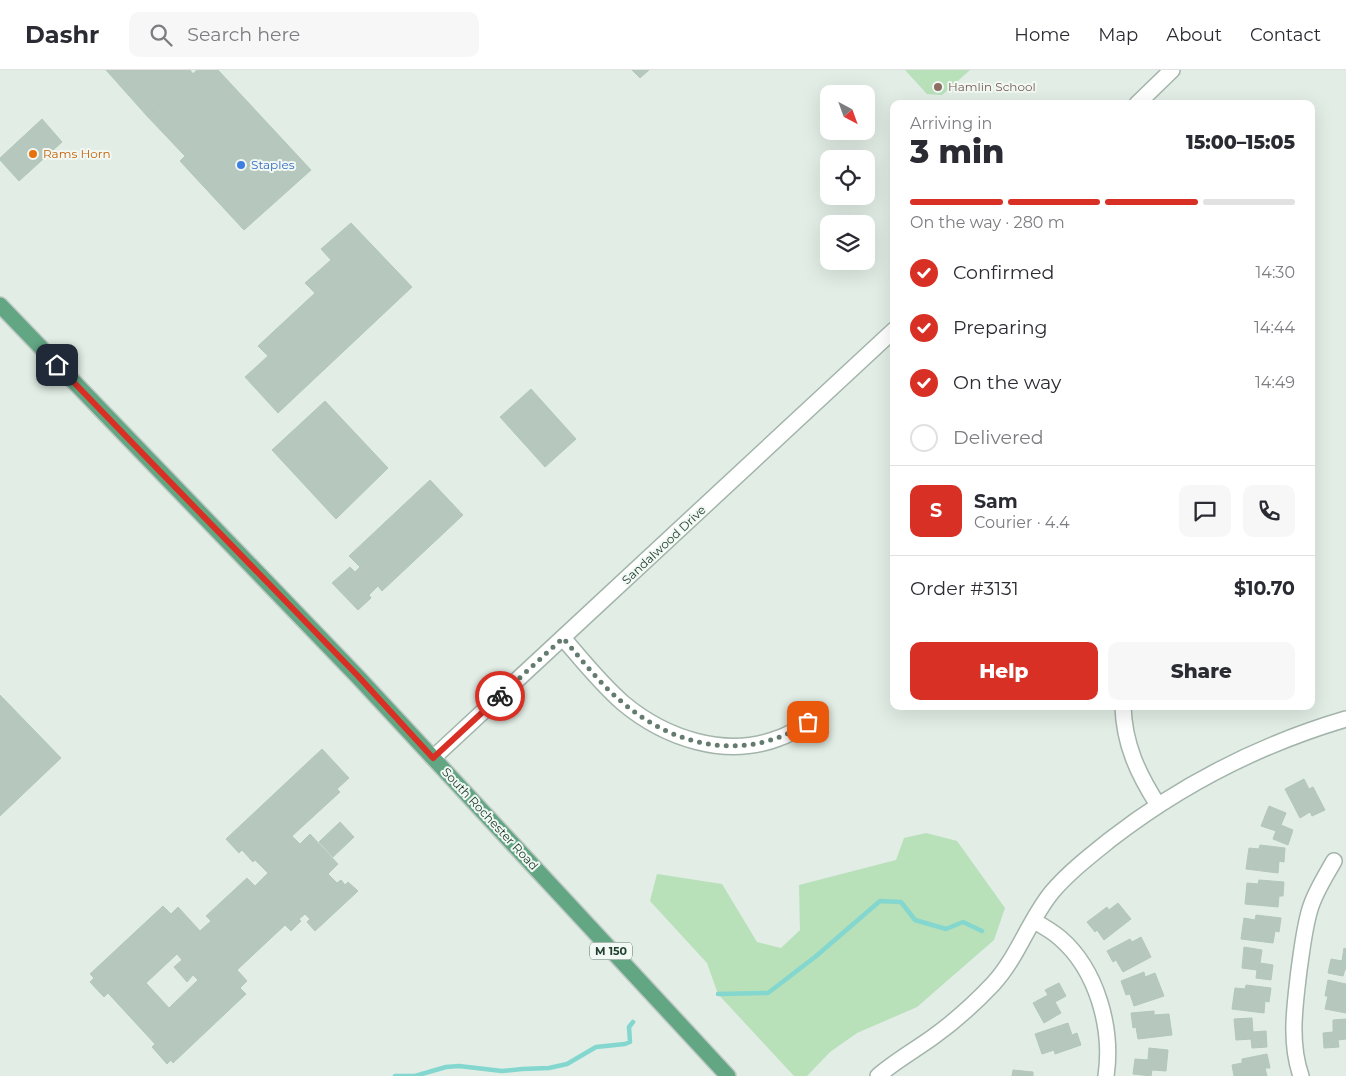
<!DOCTYPE html>
<meta charset="utf-8">
<style>
body{margin:0;font-family:Montserrat,sans-serif;background:#f7f7f7;color:#2b2b33;height:100vh;display:flex;flex-direction:column;font-size:19px;white-space:nowrap}
*{box-sizing:border-box;margin:0}
p{font-size:16px;color:#7c7c81}
.icon{flex:none;width:28px;height:28px;fill:none;stroke:currentColor;stroke-width:2;stroke-linecap:round;stroke-linejoin:round}
.map{position:relative;flex:1;overflow:hidden}
.panel{position:absolute;left:890px;top:30px;width:425px;height:610px;display:flex;flex-direction:column;background:#fff;border-radius:10px;box-shadow:0 5px 20px #0002}
.panel>*{flex:none}
.needle{width:32px;rotate:139deg}
.controls{position:absolute;left:820px;top:15px;display:grid;gap:10px}
.controls a{display:grid;place-items:center;width:55px;height:55px;border-radius:10px;background:#fff;box-shadow:0 5px 20px #0002;font-size:25px}
.pin{position:absolute;display:grid;place-items:center;width:42px;height:42px;color:#fff;margin:-21px;border-radius:10px;box-shadow:0 2px 8px #0006}
.courier{position:absolute;display:grid;place-items:center;width:50px;height:50px;margin:-25px;border:4px solid #d93025;border-radius:50%;background:#fff;color:#222;box-shadow:0 1px 6px #0007}
.overview em{font-style:normal;font-weight:800}
.overview div{display:flex;flex-direction:column-reverse}
.overview{display:flex;align-items:center;justify-content:space-between;height:85px;padding:0 20px}
h1{font-size:32px;font-weight:800;line-height:38px}
.bar{display:grid;grid-template-columns:repeat(4,1fr);gap:8px 5px;align-content:center;height:60px;padding:0 20px}
.bar i{height:6px;border-radius:4px;background:#e1e1e2}
.bar .current{background:#d93025}
.bar p{grid-column:span 4}
.line{display:flex;align-items:center;gap:12px;padding:0 20px;border-top:1px solid #e1e1e2}
.line div{flex:1}
.round{display:grid;place-items:center;flex:none;width:52px;height:52px;border-radius:10px;background:#f7f7f7}
ol{padding:0 20px;list-style:none}
li{display:flex;align-items:center;gap:15px;height:55px}
li p{margin-inline-start:auto}
li .icon{padding:5px;border-radius:50%;background:#d93025;color:#fff;stroke-width:4}
li:last-child{color:#7c7c81}
li i{width:28px;height:28px;border:2px solid #e1e1e2;border-radius:50%}
.primary-button{display:flex;gap:10px;margin-top:auto;padding:10px 20px}
.primary-button a{flex:1;height:58px;border-radius:10px;background:#d93025;color:#fff;font-size:20px;font-weight:800;line-height:58px;text-align:center}
.primary-button a+a{background:#f7f7f7;color:#2b2b33}
header{display:flex;align-items:center;gap:30px;box-sizing:border-box;height:70px;padding:0 25px;background:#fff;border-bottom:1px solid #e1e1e2}
header strong{font-size:24px}
nav{display:flex;gap:28px;margin-inline-start:auto;font-size:18px}
.search{width:350px;height:45px;background:#f7f7f7;display:flex;align-items:center;gap:12px;box-sizing:border-box;padding:0 18px;border-radius:10px;color:#7c7c81;font-size:19px}
.map>svg:first-child{display:block}
</style>
<header>
<strong>Dashr</strong>
<div class="search"><svg class="icon" aria-label="search" viewBox="0 0 24 24"><circle cx="10" cy="10" r="6"/><path d="M15 15l6 6"/></svg>Search here</div>
<nav><a>Home</a><a>Map</a><a>About</a><a>Contact</a></nav>
</header>
<div class="map">
<svg width="1346" height="1006" viewBox="0 0 1346 1006">
<rect width="100%" height="100%" fill="#e1ede5"/>
<!-- green -->
<path fill="#b8e0b9" d="M 905,0 L 970,0 L 942,25 L 927,24 Z
M 926,763 L 957,771 L 1005,838 L 994,870 L 917,937 L 857,963 L 830,982 L 807,1006 L 794,1006 L 718,924 L 707,893 L 650,831 L 657,804 L 722,814 L 757,872 L 781,878 L 800,860 L 799,815 L 896,790 L 904,768 Z"/>
<g fill="none" stroke-linecap="round" stroke-linejoin="round">
<!-- stream -->
<path stroke="#84d7cf" stroke-width="4.5" d="M 718,924 L 768,923 L 815,887 L 880,831 L 901,832 L 915,850 L 946,859 L 963,852 L 982,861
M 395,1006 L 415,1006 L 446,997 L 459,996 L 502,1001 L 522,999 L 549,998 L 567,994 L 596,977 L 625,974 L 630,972 L 629,957 L 633,952"/>
</g>
<!-- building -->
<path fill="#b6c8bd" stroke="#b3c7ba" fill-rule="evenodd" d="M 106,0 L 190,0 L 193,4 L 147,46 Z
M 197,0 L 218,0 L 311,100 L 244,160 L 180,91 L 185,86 L 147,46 Z
M 632,0 L 649,0 L 640,8 Z
M 42,49 L 62,72 L 19,111 L 0,90 L 0,88 Z
M 351,153 L 412,217 L 278,343 L 245,307 L 268,286 L 258,276 L 315,223 L 305,213 L 331,190 L 321,179 Z
M 531,319 L 576,369 L 545,397 L 500,347 Z
M 325,331 L 388,398 L 336,449 L 272,380 Z
M 430,410 L 463,445 L 382,521 L 378,516 L 369,525 L 371,528 L 358,540 L 332,513 L 350,497 L 355,502 L 360,497 L 349,486 Z
M 0,625 L 61,688 L 0,746 Z
M 322,679 L 349,708 L 337,719 L 340,722 L 292,766 L 300,774 L 310,764 L 338,794 L 328,804 L 337,813 L 341,810 L 345,815 L 348,812 L 358,821 L 315,861 L 307,852 L 310,849 L 305,844 L 299,849 L 301,851 L 291,861 L 285,855 L 237,900 L 247,911 L 240,918 L 246,924 L 173,993 L 171,990 L 167,994 L 152,977 L 155,974 L 108,923 L 104,927 L 90,912 L 94,908 L 90,904 L 163,836 L 171,844 L 178,837 L 200,861 L 211,851 L 206,846 L 247,808 L 255,816 L 268,803 L 255,790 L 253,792 L 242,780 L 239,783 L 226,769 ZM 177,884 L 182,890 L 174,897 L 187,912 L 193,905 L 198,910 L 169,938 L 146,913 Z
M 1304,709 L 1309,719 L 1313,717 L 1325,740 L 1312,746 L 1310,742 L 1300,748 L 1285,719 Z
M 1269,736 L 1286,743 L 1281,755 L 1293,760 L 1288,775 L 1273,769 L 1276,761 L 1261,756 Z
M 340,752 L 354,767 L 333,787 L 319,772 Z
M 1260,775 L 1285,778 L 1284,792 L 1279,791 L 1278,803 L 1246,799 L 1249,778 L 1259,779 Z
M 1259,810 L 1284,812 L 1283,826 L 1279,826 L 1278,837 L 1245,834 L 1247,813 L 1258,814 Z
M 1118,833 L 1131,849 L 1104,870 L 1097,860 L 1095,862 L 1087,852 L 1107,837 L 1109,840 Z
M 1256,845 L 1281,848 L 1279,862 L 1275,861 L 1273,873 L 1241,869 L 1244,848 L 1255,850 Z
M 1141,867 L 1151,887 L 1123,902 L 1116,890 L 1113,892 L 1107,881 L 1130,869 L 1132,872 Z
M 1244,877 L 1262,880 L 1260,893 L 1273,895 L 1271,910 L 1256,908 L 1257,900 L 1242,898 Z
M 1344,878 L 1346,879 L 1346,900 L 1345,899 L 1343,906 L 1328,903 L 1331,889 L 1342,891 Z
M 1144,902 L 1145,907 L 1155,903 L 1164,926 L 1134,936 L 1130,924 L 1126,925 L 1121,911 Z
M 1328,910 L 1346,914 L 1346,943 L 1325,939 L 1328,926 L 1325,926 Z
M 1059,913 L 1066,926 L 1055,932 L 1061,943 L 1044,953 L 1033,933 L 1048,925 L 1045,920 Z
M 1246,915 L 1271,918 L 1269,932 L 1265,931 L 1264,943 L 1232,939 L 1235,918 L 1245,919 Z
M 1154,941 L 1154,945 L 1169,944 L 1172,965 L 1138,969 L 1136,957 L 1133,958 L 1131,943 Z
M 1252,948 L 1253,962 L 1266,961 L 1267,977 L 1252,978 L 1251,969 L 1236,970 L 1234,949 Z
M 1346,949 L 1346,969 L 1338,970 L 1339,977 L 1324,978 L 1323,963 L 1333,962 L 1333,950 Z
M 1068,953 L 1072,965 L 1077,963 L 1081,975 L 1055,984 L 1054,980 L 1042,984 L 1035,964 Z
M 1149,978 L 1168,980 L 1166,1001 L 1152,1000 L 1151,1006 L 1133,1004 L 1135,989 L 1148,990 Z
M 1267,984 L 1270,998 L 1265,998 L 1267,1006 L 1234,1006 L 1232,995 L 1242,993 L 1242,989 Z
M 1013,1000 L 1033,1002 L 1033,1006 L 1012,1006 Z"/>
<g fill="none" stroke-linecap="round" stroke-linejoin="round">
<!-- minor casing -->
<g stroke="#a3b5ab" stroke-width="18">
<path id="minor" d="M 1137,34 L 1172,0
M 563,568 C 582,590 601,614 623,633 C 665,668 725,689 779,668 C 794,663 806,653 819,645
M 1123,636 C 1124,674 1138,704 1158,735
M 433,688 L 894,260
M 1034,851 C 1043,856 1052,861 1060,868 C 1097,900 1113,958 1106,1006
M 878,1006 C 895,991 915,980 933,967 C 954,952 975,933 993,914 C 1018,887 1029,850 1052,822 C 1069,802 1091,785 1111,769 C 1181,715 1261,674 1346,649
M 1301,1006 C 1289,971 1295,935 1299,900 C 1302,880 1304,859 1310,839 C 1315,822 1325,807 1334,791"/>
</g>
<!-- major casing -->
<g stroke="#c1c9c5" stroke-width="18">
<path id="major" d="M 0,235 L 358,607 L 728,1006"/>
</g>
<!-- minor -->
<use href="#minor" stroke="#fff" stroke-width="15"/>
<!-- major -->
<use href="#major" stroke="#62a684" stroke-width="15"/>
</g>
<g fill="none" stroke-linecap="round" stroke-linejoin="round">
<!-- done -->
<path stroke="#647c6f" stroke-width="5" stroke-dasharray="0 9" d="M 500,626 L 563,568 C 582,590 600,614 622,632 C 675,678 748,693 808,652"/>
<!-- route -->
<path stroke="#d93025" stroke-width="6" d="M 57,295 L 358,606 L 433,688 L 500,626"/>
</g>
<!-- markers -->
<circle fill="#8d6e63" stroke="#f2f9f4" stroke-width="2" cx="938" cy="17" r="5"/>
<circle fill="#e8710a" stroke="#f2f9f4" stroke-width="2" cx="33" cy="84" r="5"/>
<circle fill="#3f7fe0" stroke="#f2f9f4" stroke-width="2" cx="241" cy="95" r="5"/>
<g text-anchor="middle" stroke-width="4" stroke-linejoin="round" paint-order="stroke">
<!-- shield labels -->
<rect fill="#f2f9f4" stroke="#5f776a" stroke-width="1" x="590" y="872.5" width="42" height="17" rx="4"/>
<g font-size="11" font-weight="bold" fill="#203f2f">
<text x="611" y="885">M 150</text>
</g>
<!-- education labels -->
<g font-size="12" fill="#785e54" stroke="#f2f9f4" text-anchor="start">
<text x="948" y="21">Hamlin School</text>
</g>
<!-- food labels -->
<g font-size="12" fill="#c56008" stroke="#f2f9f4" text-anchor="start">
<text x="43" y="88">Rams Horn</text>
</g>
<!-- shop labels -->
<g font-size="12" fill="#366cbe" stroke="#f2f9f4" text-anchor="start">
<text x="251" y="99">Staples</text>
</g>
<!-- street labels -->
<g font-size="12" fill="#203f2f" stroke="#f2f9f4">
<text transform="translate(664 475) rotate(-43)" y="4">Sandalwood Drive</text>
<text transform="translate(490 749) rotate(47)" y="4">South Rochester Road</text>
</g>
</g>
</svg>
<div class="controls">
<a><svg class="needle" viewBox="-14 -14 28 28"><path d="M0-13l5 13h-10z" fill="#e53935"/><path d="M0 13l5-13h-10z" fill="#7c7c81"/></svg></a>
<a><svg class="icon" aria-label="locate" viewBox="0 0 24 24"><circle cx="12" cy="12" r="6"/><path d="M12 2v4M12 18v4M2 12h4M18 12h4"/></svg></a>
<a><svg class="icon" aria-label="layers" viewBox="0 0 24 24"><path d="M12 4l9 5-9 5-9-5zM3 14l9 5 9-5"/></svg></a>
</div>
<div class="pin" style="left:808px;top:652px;background:#ea580c"><svg class="icon" aria-label="bag" viewBox="0 0 24 24"><path d="M5 8h14l-1 12H6zM9 8a3 3 0 0 1 6 0"/></svg></div>
<div class="pin" style="left:57px;top:295px;background:#1f2937"><svg class="icon" aria-label="home" viewBox="0 0 24 24"><path d="M3 11l9-7 9 7M6 9v11h12V9"/></svg></div>
<div class="courier" style="left:500px;top:626px"><svg class="icon" aria-label="bike" viewBox="0 0 24 24"><circle cx="6" cy="16" r="4"/><circle cx="18" cy="16" r="4"/><path d="M6 16l4-8h5l3 8M10 8l3 8H6M13 5h3"/></svg></div>
<section class="panel">
<div class="overview"><div><h1>3 min</h1><p>Arriving in</p></div><em>15:00–15:05</em></div>
<div class="bar"><i class="current"></i><i class="current"></i><i class="current"></i><i></i><p>On the way · 280 m</p></div>
<ol>
<li><svg class="icon" aria-label="check" viewBox="0 0 24 24"><path d="M5 12l5 5 9-10"/></svg>Confirmed<p>14:30</p></li>
<li><svg class="icon" aria-label="check" viewBox="0 0 24 24"><path d="M5 12l5 5 9-10"/></svg>Preparing<p>14:44</p></li>
<li><svg class="icon" aria-label="check" viewBox="0 0 24 24"><path d="M5 12l5 5 9-10"/></svg>On the way<p>14:49</p></li>
<li><i></i>Delivered</li>
</ol>
<div class="line" style="height:90px"><b class="round" style="background:#d93025;color:#fff">S</b><div><b>Sam</b><p>Courier · 4.4</p></div><a class="round"><svg class="icon" aria-label="chat" viewBox="0 0 24 24"><path d="M4 5h16v11H9l-5 4z"/></svg></a><a class="round"><svg class="icon" aria-label="phone" viewBox="0 0 24 24"><path d="M5 4h4l2 5-3 2q2 4 5 5l2-3 5 2v4C11 20 4 13 5 4z"/></svg></a></div>
<div class="line" style="height:65px"><div>Order #3131</div><b>$10.70</b></div>
<div class="primary-button"><a>Help</a><a>Share</a></div>
</section>
</div>
